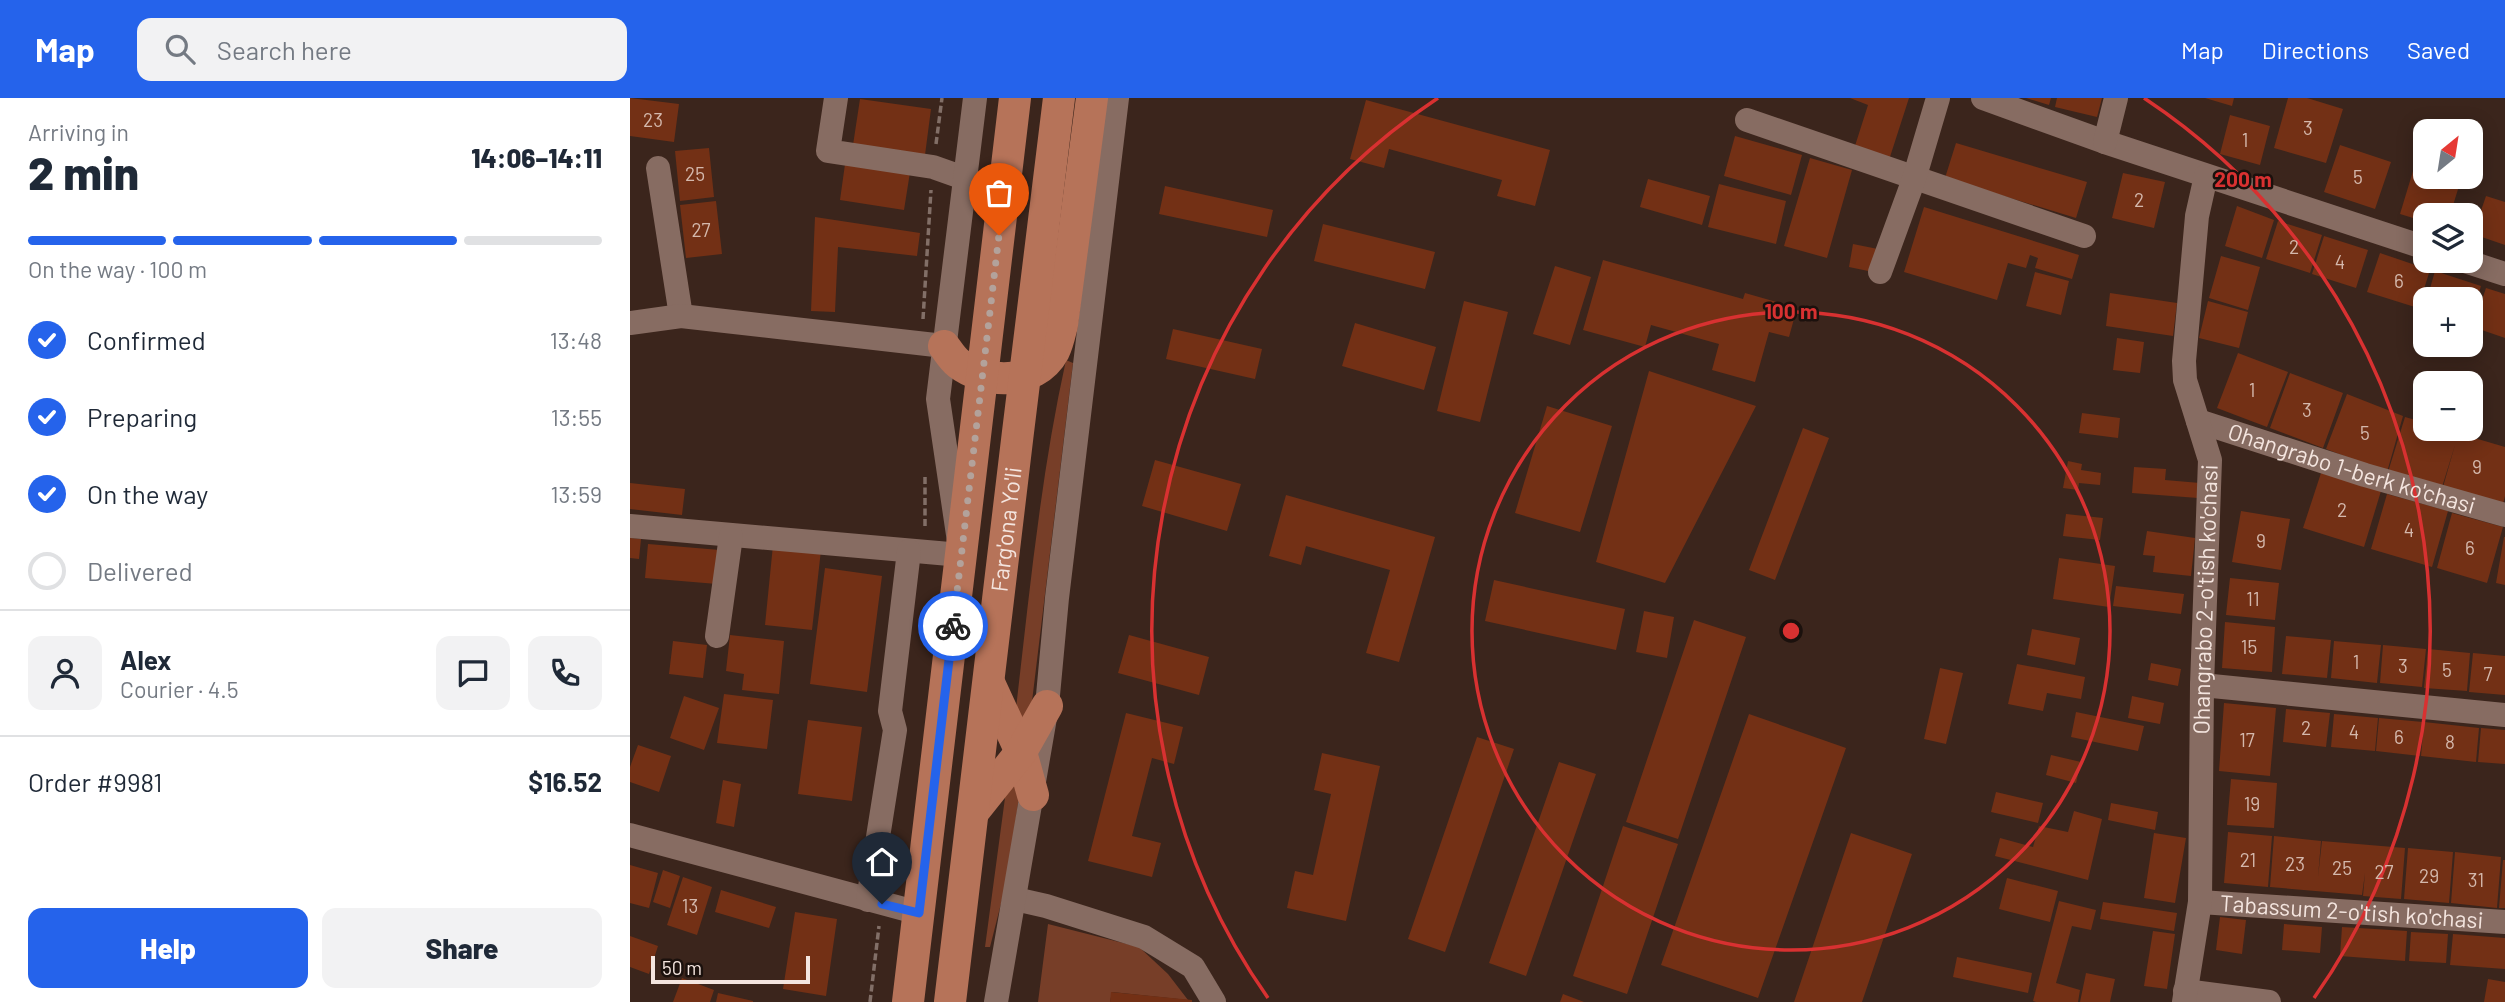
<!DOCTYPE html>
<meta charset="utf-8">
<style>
body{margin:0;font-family:Barlow,sans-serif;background:#f2f2f3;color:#1f2937;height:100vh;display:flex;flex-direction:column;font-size:26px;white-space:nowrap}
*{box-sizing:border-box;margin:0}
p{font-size:23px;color:#747a83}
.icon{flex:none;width:38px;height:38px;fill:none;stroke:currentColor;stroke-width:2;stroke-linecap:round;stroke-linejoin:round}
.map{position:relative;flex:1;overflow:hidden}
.drawer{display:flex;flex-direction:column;background:#fff;width:630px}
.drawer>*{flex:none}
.needle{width:46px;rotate:30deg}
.controls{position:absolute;left:1783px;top:21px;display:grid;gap:14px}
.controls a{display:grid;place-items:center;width:70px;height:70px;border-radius:14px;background:#fff;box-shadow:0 4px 18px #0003;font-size:35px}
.scale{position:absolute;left:21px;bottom:18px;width:159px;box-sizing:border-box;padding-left:7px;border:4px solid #f4e5df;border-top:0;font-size:19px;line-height:24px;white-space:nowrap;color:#f4e5df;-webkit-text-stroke:5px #1b110d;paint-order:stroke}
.pin{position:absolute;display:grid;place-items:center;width:60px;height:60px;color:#fff;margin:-72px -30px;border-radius:50% 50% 50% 0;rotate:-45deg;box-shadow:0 0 7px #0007}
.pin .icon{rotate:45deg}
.courier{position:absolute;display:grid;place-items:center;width:70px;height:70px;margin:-35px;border:5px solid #2563eb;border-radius:50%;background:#fff;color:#222;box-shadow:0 2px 9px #0007}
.overview em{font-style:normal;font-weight:800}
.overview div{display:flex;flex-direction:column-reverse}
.overview{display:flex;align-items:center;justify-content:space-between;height:119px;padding:0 28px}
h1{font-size:46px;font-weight:800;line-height:52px}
.bar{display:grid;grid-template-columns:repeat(4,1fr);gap:10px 7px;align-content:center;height:84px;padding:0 28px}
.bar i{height:9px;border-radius:5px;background:#e0e1e3}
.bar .active{background:#2563eb}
.bar p{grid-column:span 4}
.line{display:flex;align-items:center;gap:18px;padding:0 28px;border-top:2px solid #e0e1e3}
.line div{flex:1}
.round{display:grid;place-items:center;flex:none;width:74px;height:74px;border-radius:14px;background:#f2f2f3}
ol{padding:0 28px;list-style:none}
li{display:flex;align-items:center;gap:21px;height:77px}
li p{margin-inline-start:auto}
li .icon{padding:7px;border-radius:50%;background:#2563eb;color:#fff;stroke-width:4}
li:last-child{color:#747a83}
li i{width:38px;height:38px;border:4px solid #e0e1e3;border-radius:50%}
.action{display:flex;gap:14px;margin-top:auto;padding:14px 28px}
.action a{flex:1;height:80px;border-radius:14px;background:#2563eb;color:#fff;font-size:28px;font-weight:800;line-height:80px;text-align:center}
.action a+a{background:#f2f2f3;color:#1f2937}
header{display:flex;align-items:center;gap:42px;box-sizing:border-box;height:98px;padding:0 35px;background:#2563eb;color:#fff}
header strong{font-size:33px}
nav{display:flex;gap:38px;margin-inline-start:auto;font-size:24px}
.search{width:490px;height:63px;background:#f2f2f3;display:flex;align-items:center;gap:18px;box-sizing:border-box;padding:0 24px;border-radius:14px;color:#747a83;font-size:26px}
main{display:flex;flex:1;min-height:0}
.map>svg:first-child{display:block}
</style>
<header>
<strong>Map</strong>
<div class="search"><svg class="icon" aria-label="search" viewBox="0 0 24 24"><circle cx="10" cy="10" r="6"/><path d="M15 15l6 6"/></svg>Search here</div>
<nav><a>Map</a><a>Directions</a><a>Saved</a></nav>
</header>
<main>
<section class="drawer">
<div class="overview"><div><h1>2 min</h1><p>Arriving in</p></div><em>14:06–14:11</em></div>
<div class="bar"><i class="active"></i><i class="active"></i><i class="active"></i><i></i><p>On the way · 100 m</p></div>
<ol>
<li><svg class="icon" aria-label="check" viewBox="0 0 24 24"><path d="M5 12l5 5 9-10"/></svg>Confirmed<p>13:48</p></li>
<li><svg class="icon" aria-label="check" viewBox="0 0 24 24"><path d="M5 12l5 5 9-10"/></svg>Preparing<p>13:55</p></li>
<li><svg class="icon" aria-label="check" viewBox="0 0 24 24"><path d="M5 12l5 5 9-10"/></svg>On the way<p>13:59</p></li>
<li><i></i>Delivered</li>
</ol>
<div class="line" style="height:126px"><a class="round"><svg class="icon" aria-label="person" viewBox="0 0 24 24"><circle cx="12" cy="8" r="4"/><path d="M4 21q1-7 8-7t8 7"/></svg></a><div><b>Alex</b><p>Courier · 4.5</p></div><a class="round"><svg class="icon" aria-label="chat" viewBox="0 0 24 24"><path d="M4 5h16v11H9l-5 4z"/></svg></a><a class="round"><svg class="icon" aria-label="phone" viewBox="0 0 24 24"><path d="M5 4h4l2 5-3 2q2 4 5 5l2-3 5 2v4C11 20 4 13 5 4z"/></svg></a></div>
<div class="line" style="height:91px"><div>Order #9981</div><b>$16.52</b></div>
<div class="action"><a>Help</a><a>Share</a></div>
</section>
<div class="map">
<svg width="1875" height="904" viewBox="0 0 1875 904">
<rect width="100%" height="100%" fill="#3b251c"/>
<!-- green -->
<path fill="#773e28" d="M 436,262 L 443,265 L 400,620 L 385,619 C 399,500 410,380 436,262 Z
M 391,684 L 378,778 L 360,849 L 355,849 L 377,685 Z
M 418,826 L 509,849 L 538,876 L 558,902 L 482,894 L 480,904 L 408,904 Z"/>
<!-- building -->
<path fill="#733015" d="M 0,0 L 49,6 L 44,44 L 0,38 Z
M 1220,0 L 1279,0 L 1259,62 L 1224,51 L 1238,7 Z
M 1396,0 L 1421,0 L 1419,7 Z
M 1427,0 L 1472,0 L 1467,19 L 1425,9 Z
M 1575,0 L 1604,0 L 1602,8 Z
M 1658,0 L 1677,0 L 1713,11 L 1696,65 L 1644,50 Z
M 230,1 L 301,11 L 295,57 L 223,47 Z
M 736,2 L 920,52 L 905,108 L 867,98 L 872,82 L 759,51 L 754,70 L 720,61 Z
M 1600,17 L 1640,28 L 1630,67 L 1590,56 Z
M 1105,38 L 1172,57 L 1161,97 L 1094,78 Z
M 1326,45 L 1457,84 L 1446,120 L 1315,80 Z
M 1710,47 L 1761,64 L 1745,111 L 1694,94 Z
M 79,50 L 84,99 L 50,103 L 45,53 Z
M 216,59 L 281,68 L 274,112 L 210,102 Z
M 1180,60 L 1222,72 L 1197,160 L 1154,148 Z
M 1783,73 L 1829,88 L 1820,117 L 1796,117 L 1796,124 L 1770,116 Z
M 1493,75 L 1535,84 L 1524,130 L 1482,120 Z
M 1018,81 L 1080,98 L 1072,127 L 1010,109 Z
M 1089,86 L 1156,103 L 1146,146 L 1078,129 Z
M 535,88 L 643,112 L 637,139 L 529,116 Z
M 1856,98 L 1875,104 L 1875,147 L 1843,136 Z
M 86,103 L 92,156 L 56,160 L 50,107 Z
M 1607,108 L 1644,122 L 1632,160 L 1595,148 Z
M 1294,109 L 1449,157 L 1442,181 L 1405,170 L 1408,160 L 1400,157 L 1396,170 L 1378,165 L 1367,202 L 1274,174 Z
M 185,119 L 290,135 L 287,158 L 208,149 L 205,214 L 181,213 Z
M 1648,123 L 1692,137 L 1680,175 L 1636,161 Z
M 693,126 L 805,154 L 795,191 L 684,163 Z
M 1694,138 L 1738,152 L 1726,190 L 1682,176 Z
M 1223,146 L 1248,151 L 1243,174 L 1219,169 Z
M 1750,155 L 1800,172 L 1788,210 L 1737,194 Z
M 1591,158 L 1630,169 L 1618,212 L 1579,200 Z
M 973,162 L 1113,201 L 1115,195 L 1167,210 L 1159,239 L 1139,234 L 1125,284 L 1082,272 L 1089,246 L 1021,227 L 1015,249 L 953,232 Z
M 925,168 L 961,179 L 940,247 L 903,236 Z
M 1805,173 L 1851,188 L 1842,218 L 1841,201 L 1797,201 Z
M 1405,174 L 1439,183 L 1431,217 L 1396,208 Z
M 1856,190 L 1875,196 L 1875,240 L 1843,229 Z
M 1480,195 L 1547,205 L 1543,238 L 1476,228 Z
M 834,203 L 878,214 L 850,324 L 807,313 Z
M 1578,203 L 1618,214 L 1609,250 L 1569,240 Z
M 725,225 L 806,249 L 794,292 L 712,268 Z
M 543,231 L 632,251 L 625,281 L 536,261 Z
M 1487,240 L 1514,244 L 1510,275 L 1483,272 Z
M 1608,255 L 1658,274 L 1637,329 L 1587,310 Z
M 1019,273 L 1126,308 L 1035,485 L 966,464 Z
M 1660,275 L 1713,295 L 1693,350 L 1640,330 Z
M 1717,296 L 1773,318 L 1757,374 L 1696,351 Z
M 917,308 L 982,328 L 950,434 L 885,415 Z
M 1452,315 L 1490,320 L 1488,340 L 1449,335 Z
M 1775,319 L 1796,325 L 1796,331 L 1814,331 L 1875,349 L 1875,398 L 1873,406 L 1813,389 L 1825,347 L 1812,389 L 1758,374 Z
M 1173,330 L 1199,340 L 1145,482 L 1119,472 Z
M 525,362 L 611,386 L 597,433 L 512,408 Z
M 1438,363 L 1452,366 L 1451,372 L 1471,375 L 1470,387 L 1449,385 L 1448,392 L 1433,390 Z
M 1504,369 L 1536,371 L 1535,382 L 1570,385 L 1568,400 L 1502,395 Z
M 1691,375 L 1751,393 L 1734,449 L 1673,430 Z
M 0,385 L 55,391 L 52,417 L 0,411 Z
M 1757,396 L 1818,413 L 1802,469 L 1741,451 Z
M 656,397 L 805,439 L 769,564 L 736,555 L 760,472 L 676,448 L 671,467 L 639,458 Z
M 1611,413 L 1660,421 L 1651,472 L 1602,464 Z
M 1822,415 L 1873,429 L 1857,485 L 1807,470 Z
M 1436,416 L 1473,420 L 1470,442 L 1433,438 Z
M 1517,433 L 1565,440 L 1561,478 L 1523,474 L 1525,458 L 1513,457 Z
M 1874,439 L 1875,439 L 1875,487 L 1866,485 Z
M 0,440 L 11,441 L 9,461 L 0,460 Z
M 18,446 L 90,452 L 87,486 L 15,480 Z
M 143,447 L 191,452 L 182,532 L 135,527 Z
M 1429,460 L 1485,468 L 1479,509 L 1423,501 Z
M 195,470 L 252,478 L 237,594 L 180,586 Z
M 1600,480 L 1649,485 L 1645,522 L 1596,517 Z
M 864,482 L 995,511 L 986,552 L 855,523 Z
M 1486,488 L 1554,496 L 1551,516 L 1483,508 Z
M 1014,513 L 1044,519 L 1037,560 L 1006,554 Z
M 1064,522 L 1116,539 L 1048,741 L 996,724 Z
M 1595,524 L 1645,529 L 1642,574 L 1592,570 Z
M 1402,531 L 1450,540 L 1445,567 L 1397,557 Z
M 100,537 L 154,543 L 149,596 L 112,592 L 114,576 L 96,573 Z
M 499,537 L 579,559 L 569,597 L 488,575 Z
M 1656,538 L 1701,542 L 1697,580 L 1652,576 Z
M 43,543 L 77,547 L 73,580 L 39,576 Z
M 1704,543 L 1751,547 L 1747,585 L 1701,580 Z
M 1753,547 L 1796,551 L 1792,589 L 1750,585 Z
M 1798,551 L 1840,555 L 1837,593 L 1794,590 Z
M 1843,555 L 1875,558 L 1875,597 L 1839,594 Z
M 1521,565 L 1551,571 L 1548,588 L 1518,582 Z
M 1387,566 L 1455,579 L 1451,601 L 1417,595 L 1413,613 L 1378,606 Z
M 1310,570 L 1333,575 L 1316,646 L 1294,641 Z
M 94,596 L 143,602 L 137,651 L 87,645 Z
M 54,598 L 89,610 L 74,652 L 40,640 Z
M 1502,598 L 1534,605 L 1530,626 L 1498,620 Z
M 1594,605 L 1646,610 L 1640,678 L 1589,673 Z
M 1656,611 L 1700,615 L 1696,649 L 1653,644 Z
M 1446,614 L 1514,628 L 1508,653 L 1441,639 Z
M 496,615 L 553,629 L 544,666 L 522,660 L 502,738 L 531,745 L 522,779 L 458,763 Z
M 1119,616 L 1216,650 L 1128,900 L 1031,867 Z
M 1704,616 L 1748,620 L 1745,653 L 1701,649 Z
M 1749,620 L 1793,624 L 1790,658 L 1746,653 Z
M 178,622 L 232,629 L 222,703 L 168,696 Z
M 1794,624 L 1849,630 L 1846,664 L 1791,658 Z
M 1851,630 L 1875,632 L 1875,666 L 1848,664 Z
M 847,639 L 884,651 L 815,854 L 778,841 Z
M 8,647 L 41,658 L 29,694 L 0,684 L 0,669 Z
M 692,655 L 750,668 L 716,823 L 657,810 L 665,773 L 683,777 L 701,696 L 684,692 Z
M 1421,657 L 1451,664 L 1446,685 L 1416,677 Z
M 929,664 L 966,676 L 896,878 L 859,865 Z
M 1601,681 L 1647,685 L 1644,730 L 1597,727 Z
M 93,682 L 111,686 L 104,729 L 86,725 Z
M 1366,694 L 1413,705 L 1408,725 L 1361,714 Z
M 1481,705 L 1528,714 L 1525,732 L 1478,722 Z
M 1444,713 L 1472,721 L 1458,782 L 1365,758 L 1370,740 L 1403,749 L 1409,728 L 1438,734 Z
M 993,728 L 1048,746 L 997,896 L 943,878 Z
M 1598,734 L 1642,738 L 1638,789 L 1594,785 Z
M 1221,735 L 1282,756 L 1232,904 L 1164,904 Z
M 1524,735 L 1556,740 L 1545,805 L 1514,800 Z
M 1644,738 L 1691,743 L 1688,779 L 1692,743 L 1775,750 L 1771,801 L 1733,798 L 1735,775 L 1732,797 L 1640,789 Z
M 1778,750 L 1823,754 L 1819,805 L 1774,801 Z
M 1825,754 L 1871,759 L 1867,810 L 1821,805 Z
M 1873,762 L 1875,762 L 1875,810 L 1869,810 Z
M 0,767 L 28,775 L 19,810 L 0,805 Z
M 33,772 L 50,778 L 40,810 L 23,804 Z
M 53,779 L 82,789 L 67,837 L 37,827 Z
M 1377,780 L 1428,793 L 1420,824 L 1369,811 Z
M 91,792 L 146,809 L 139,830 L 85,814 Z
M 1429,803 L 1466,812 L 1461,832 L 1442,828 L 1426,885 L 1450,892 L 1448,904 L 1406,904 L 1403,903 Z
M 1473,804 L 1547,815 L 1544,833 L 1470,821 Z
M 165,814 L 207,821 L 196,898 L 153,891 Z
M 1590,819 L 1616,822 L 1612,856 L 1586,852 Z
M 1654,826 L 1692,829 L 1690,855 L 1652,852 Z
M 1712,829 L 1777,833 L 1775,863 L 1710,858 Z
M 1523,833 L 1545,836 L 1537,891 L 1514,888 Z
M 1781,834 L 1818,836 L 1816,865 L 1779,863 Z
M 1823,836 L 1875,840 L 1875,871 L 1820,867 Z
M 0,838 L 28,848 L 19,876 L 0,869 Z
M 1327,859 L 1402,875 L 1398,895 L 1323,879 Z
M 1456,875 L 1485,881 L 1480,904 L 1450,904 Z
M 52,880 L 84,892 L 80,904 L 43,904 Z
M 1858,881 L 1875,884 L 1875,904 L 1854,904 Z
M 481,894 L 562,902 L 562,904 L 480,904 Z
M 88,895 L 123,903 L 123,904 L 86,904 Z
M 933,896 L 954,904 L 930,904 Z"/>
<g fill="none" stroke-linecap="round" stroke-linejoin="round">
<!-- path -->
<path stroke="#826f67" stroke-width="3.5" stroke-dasharray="7 3.5" stroke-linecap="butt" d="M 306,46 L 312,0
M 293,221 L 301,92
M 295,379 L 295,431
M 240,904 L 249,828"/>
<!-- minor -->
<g stroke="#876c62" stroke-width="24">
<path d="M 206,0 L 198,53 L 303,69 L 334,80"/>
<path d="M 1353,0 L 1475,44 L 1796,150"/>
<path d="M 1117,22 L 1454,138"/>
<path d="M 1475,44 L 1486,0"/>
<path d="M 28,70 L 51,218"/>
<path d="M 1835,163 L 1875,176"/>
<path d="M 1250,174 L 1284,81 L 1308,0"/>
<path d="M 0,225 L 51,218 L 314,248"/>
<path id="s1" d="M 1568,323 L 1735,377 L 1875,417"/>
<path d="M 0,428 L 331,457 L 308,301 L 345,0"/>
<path d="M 87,538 L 101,438"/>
<path d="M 1572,587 L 1875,617"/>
<path d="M 0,737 L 289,815"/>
<path d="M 385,801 L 416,808 L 514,839 L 563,869 L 584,904"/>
<path d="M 238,802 L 265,632 L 260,613 L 279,453"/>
<path id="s2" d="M 1570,804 L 1875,824"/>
<path d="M 1555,893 L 1639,904"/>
<path d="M 366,904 L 417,608 L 427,500 L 487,0"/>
<path id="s3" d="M 1554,904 L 1570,804 L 1572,587 L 1580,362 L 1555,282 L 1554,263 L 1567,118 L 1576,78"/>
</g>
<!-- major -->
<g stroke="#b67359" stroke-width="32">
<path d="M 314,248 C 318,253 322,260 328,265 C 355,286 405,288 424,253 C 428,245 430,235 432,227 L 462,0"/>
<path d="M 360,587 L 391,654 L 403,697"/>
<path d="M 344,713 L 391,654 L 417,608"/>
<path d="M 278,904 L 385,0"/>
<path id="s4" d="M 320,904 C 358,603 390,301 429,0"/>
</g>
</g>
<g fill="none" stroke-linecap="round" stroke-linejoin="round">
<!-- done -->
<path stroke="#b3a29b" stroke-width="7" stroke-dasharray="0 12.6" d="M 323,528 L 369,137"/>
<!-- route -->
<path stroke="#2563eb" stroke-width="9" d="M 252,806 L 289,815 L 323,528"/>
</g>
<!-- distance rings -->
<g fill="none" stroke="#d83131" stroke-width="3.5">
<circle cx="1161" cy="533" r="319"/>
<path d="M638 900A639 639 0 0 1 808 0M1514 0A639 639 0 0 1 1684 900"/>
</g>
<g text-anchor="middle" stroke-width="5" stroke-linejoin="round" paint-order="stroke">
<!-- number labels -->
<g font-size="19" fill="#d4b8ac">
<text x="23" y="29">23</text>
<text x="1678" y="37">3</text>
<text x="1615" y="49">1</text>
<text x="65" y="83">25</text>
<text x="1728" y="86">5</text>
<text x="1509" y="109">2</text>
<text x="71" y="139">27</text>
<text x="1664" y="156">2</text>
<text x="1710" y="171">4</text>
<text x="1769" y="190">6</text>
<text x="1622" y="299">1</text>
<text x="1677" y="319">3</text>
<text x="1735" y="342">5</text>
<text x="1847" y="376">9</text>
<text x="1712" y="419">2</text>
<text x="1779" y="439">4</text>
<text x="1631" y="450">9</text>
<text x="1840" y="457">6</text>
<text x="1623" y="508">11</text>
<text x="1619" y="556">15</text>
<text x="1726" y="571">1</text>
<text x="1773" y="575">3</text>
<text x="1817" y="579">5</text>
<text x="1858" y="583">7</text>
<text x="1676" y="637">2</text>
<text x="1724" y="641">4</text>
<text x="1769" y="646">6</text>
<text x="1617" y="649">17</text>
<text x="1820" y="651">8</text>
<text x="1622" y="713">19</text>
<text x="1618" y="769">21</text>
<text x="1665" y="773">23</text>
<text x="1712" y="777">25</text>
<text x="1754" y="781">27</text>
<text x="1799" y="785">29</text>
<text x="1846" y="789">31</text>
<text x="60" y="815">13</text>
</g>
<!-- street labels -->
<g font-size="23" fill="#f4e5df" stroke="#1b110d">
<text dy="8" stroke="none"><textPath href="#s1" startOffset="161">Ohangrabo 1-berk ko'chasi</textPath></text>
<text dy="8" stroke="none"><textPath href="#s4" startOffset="476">Farg'ona Yo'li</textPath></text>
<text dy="8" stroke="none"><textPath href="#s3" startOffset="404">Ohangrabo 2-o'tish ko'chasi</textPath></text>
<text dy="8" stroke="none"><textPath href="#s2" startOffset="152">Tabassum 2-o'tish ko'chasi</textPath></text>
</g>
</g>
<circle cx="1161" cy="533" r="10" fill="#d83131" stroke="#1b110d" stroke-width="3.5"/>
<g font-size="21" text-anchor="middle" font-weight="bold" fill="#d83131" stroke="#1b110d" stroke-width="5" stroke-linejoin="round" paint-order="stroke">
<text x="1613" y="89">200 m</text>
<text x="1161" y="221">100 m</text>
</g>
</svg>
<div class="controls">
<a><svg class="needle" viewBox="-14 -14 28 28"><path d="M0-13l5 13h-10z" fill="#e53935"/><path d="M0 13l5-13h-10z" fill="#747a83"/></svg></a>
<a><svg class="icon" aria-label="layers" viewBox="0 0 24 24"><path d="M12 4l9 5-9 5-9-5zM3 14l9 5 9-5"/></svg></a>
<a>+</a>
<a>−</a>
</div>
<div class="scale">50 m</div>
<div class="pin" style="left:369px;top:137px;background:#ea580c"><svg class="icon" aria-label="bag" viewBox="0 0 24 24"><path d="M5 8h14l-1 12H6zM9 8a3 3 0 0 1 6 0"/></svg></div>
<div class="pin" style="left:252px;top:806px;background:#1f2937"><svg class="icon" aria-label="home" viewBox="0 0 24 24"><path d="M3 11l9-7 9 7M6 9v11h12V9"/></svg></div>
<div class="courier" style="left:323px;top:528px"><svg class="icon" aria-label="bike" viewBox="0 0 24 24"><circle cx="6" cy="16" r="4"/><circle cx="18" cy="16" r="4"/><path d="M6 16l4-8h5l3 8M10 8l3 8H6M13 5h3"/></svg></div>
</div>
</main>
